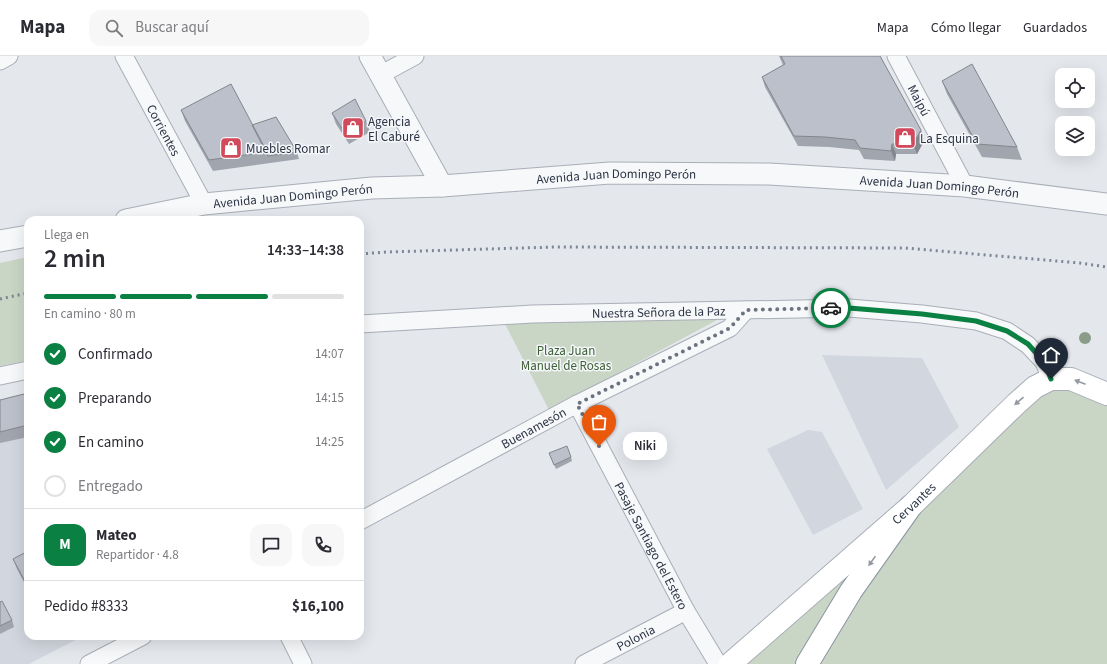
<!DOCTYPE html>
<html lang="es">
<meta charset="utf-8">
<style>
body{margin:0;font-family:"Source Sans 3",sans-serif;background:#f7f7f7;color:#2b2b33;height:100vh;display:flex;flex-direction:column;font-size:15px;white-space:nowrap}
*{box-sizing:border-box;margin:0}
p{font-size:13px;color:#7c7c81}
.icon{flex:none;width:22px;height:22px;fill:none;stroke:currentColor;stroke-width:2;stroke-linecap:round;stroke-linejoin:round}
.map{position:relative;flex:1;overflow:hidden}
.details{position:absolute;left:24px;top:160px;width:340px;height:424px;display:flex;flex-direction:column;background:#fff;border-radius:12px;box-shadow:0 4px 16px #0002}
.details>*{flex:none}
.controls{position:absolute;left:1055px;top:12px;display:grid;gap:8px}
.controls a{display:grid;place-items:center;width:40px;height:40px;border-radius:8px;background:#fff;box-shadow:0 4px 16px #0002;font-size:20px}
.pin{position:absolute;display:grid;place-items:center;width:34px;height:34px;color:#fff;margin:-41px -17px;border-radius:50% 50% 50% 0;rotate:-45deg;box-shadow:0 0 4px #0007}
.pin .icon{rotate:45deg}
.courier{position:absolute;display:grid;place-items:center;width:40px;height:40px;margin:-20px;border:3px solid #0b8043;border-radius:50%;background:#fff;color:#222;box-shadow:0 1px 5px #0007}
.bubble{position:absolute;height:28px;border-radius:12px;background:#fff;box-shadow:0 4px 16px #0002;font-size:13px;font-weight:600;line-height:28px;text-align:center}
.headline em{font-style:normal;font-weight:600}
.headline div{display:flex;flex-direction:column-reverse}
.headline{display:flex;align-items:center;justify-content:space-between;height:68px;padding:0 20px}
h1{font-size:26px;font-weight:600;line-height:30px}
.bar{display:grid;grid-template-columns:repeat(4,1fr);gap:6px 4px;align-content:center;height:48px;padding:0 20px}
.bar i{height:5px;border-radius:3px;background:#e1e1e2}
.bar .current{background:#0b8043}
.bar p{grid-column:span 4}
.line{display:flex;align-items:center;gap:10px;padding:0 20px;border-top:1px solid #e1e1e2}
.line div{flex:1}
.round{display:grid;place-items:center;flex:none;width:42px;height:42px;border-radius:12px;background:#f7f7f7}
ol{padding:0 20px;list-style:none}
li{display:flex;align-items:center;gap:12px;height:44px}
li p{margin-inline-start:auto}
li .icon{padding:4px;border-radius:50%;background:#0b8043;color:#fff;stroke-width:4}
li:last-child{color:#7c7c81}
li i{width:22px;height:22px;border:2px solid #e1e1e2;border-radius:50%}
header{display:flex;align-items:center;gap:24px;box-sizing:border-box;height:56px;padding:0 20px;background:#fff;border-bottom:1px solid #e1e1e2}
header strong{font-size:19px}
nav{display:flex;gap:22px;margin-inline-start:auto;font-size:14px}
.search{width:280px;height:36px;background:#f7f7f7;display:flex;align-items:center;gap:10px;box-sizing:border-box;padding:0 14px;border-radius:12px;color:#7c7c81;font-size:15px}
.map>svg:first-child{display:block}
</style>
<header>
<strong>Mapa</strong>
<div class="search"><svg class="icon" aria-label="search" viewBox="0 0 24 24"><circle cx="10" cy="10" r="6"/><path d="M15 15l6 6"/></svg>Buscar aquí</div>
<nav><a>Mapa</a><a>Cómo llegar</a><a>Guardados</a></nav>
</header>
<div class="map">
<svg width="1107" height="608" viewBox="0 0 1107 608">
<rect width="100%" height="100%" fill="#e4e7ec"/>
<!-- built -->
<path fill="#d2d6de" d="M 822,299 L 922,302 L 959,371 L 886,434 Z
M 28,340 L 28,580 L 83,580 L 29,608 L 0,608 L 0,347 Z
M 808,374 L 822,376 L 863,453 L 813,479 L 767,393 Z"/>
<!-- green -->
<path fill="#c9d6c5" d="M 28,201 L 28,304 L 0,310 L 0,207 Z
M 503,264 L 717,264 L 549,354 Z
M 1051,323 L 1107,338 L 1107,608 L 730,608 Z"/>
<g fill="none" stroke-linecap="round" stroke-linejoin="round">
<!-- minor casing -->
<g stroke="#a9aeb7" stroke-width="19">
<g id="minor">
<path id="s1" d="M 124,0 L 204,148"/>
<path id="s2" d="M 896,0 L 965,130"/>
<path d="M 0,5 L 9,0"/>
<path d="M 380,19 L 415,0"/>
<path id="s3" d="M 360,268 L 532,258 L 849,252 L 922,258 L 976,265 L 1007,275 L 1028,289 L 1044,306 L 1051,323"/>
<path d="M 0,320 L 28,314"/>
<path id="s4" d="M 577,348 L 686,555 L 718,608"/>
<path id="s5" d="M 360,465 L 577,348 L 730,272 L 746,254"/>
<path d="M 289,580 L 303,608"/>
<path d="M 89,608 L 143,580"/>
<path id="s6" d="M 584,608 L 686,555"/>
</g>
</g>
<!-- tertiary casing -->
<g stroke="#a9aeb7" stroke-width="23">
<g id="tertiary">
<path d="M 370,0 L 442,130"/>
<path id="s7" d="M 126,164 L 204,148 L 372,132 L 442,130 L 610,117 L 769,118 L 965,130 L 1107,148"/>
<path d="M 0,185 L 28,180"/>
</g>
</g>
<!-- secondary casing -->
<g stroke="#a9aeb7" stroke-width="24">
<g id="secondary">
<path id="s8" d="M 730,608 L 911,450 L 1017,347 L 1035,331 L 1051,323 L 1071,323 L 1107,338"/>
</g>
</g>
<!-- motorway casing -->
<g stroke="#8b94a3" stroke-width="24">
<path id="motorway" d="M 807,608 L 851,535 L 911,450"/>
</g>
<!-- minor -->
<use href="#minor" stroke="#f7f8fa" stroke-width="17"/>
<!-- tertiary -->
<use href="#tertiary" stroke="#f7f8fa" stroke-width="21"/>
<!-- secondary -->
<use href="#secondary" stroke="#fff" stroke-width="22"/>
<!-- motorway -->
<use href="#motorway" stroke="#fff" stroke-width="22"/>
<!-- rail -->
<path stroke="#7d8696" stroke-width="3" stroke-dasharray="2 4" stroke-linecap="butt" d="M 360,198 L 387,196 L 555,191 L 905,192 L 1080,207 L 1107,211
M 0,243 L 28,237"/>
</g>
<!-- trees -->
<circle fill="#899d89" cx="1085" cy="282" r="6"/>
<!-- wall -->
<path fill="#a1a5ae" d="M 779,0 L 880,0 L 924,85 L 917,98 L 896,98 L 895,105 L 864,103 L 859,94 L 829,91 L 798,90 L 765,31 L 762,21 L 783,9 Z
M 942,25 L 1017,91 L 1022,104 L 982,101 L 947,38 Z
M 181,54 L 252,69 L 297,96 L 299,103 L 213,115 L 185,65 Z
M 332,57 L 366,65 L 370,76 L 349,88 L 336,68 Z
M 28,337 L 28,381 L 0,387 L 0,344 Z
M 549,397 L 571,401 L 572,405 L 556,413 Z
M 28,495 L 28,534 L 17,513 L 13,503 Z
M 0,546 L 12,564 L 14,571 L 0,578 Z"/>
<!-- shaded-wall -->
<path fill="#83868d" d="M 921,74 L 924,85 L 917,98 L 913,88 Z
M 892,88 L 896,98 L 895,105 L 891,95 Z"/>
<!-- building -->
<path fill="#bbc0ca" stroke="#83868d" d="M 781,0 L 880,0 L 921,74 L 913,88 L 892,88 L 891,95 L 860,92 L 855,84 L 825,81 L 794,80 L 762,21 L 785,8 Z
M 972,8 L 1017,91 L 977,88 L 942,25 Z
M 231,28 L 267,96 L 209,104 L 181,54 Z
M 355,43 L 366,65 L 345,77 L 332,57 Z
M 276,61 L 297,96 L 268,100 L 252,69 Z
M 28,337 L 28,369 L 0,376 L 0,344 Z
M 567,390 L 571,401 L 554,409 L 549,397 Z
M 28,495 L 28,531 L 13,503 Z
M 2,545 L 12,564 L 0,570 L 0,546 Z"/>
<!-- one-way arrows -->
<defs><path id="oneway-solid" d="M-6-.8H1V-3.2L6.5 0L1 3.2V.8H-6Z"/></defs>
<g fill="#959aa2">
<use href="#oneway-solid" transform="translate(1080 326) rotate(-159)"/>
<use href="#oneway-solid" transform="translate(1019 345) rotate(139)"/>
<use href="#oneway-solid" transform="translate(872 505) rotate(125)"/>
</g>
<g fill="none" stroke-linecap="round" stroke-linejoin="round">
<!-- done -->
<path stroke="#6c737f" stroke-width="4" stroke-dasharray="0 7.2" d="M 599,390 L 577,348 L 730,272 L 746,254 L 831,252"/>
<!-- route -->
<path stroke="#0b8043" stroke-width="5" d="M 831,252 L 849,252 L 922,258 L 976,265 L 1007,275 L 1028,288 L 1044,306 L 1051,323"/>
</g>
<!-- icons -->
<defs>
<g id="shop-square" transform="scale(1.15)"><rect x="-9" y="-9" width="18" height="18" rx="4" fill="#d1495b" stroke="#f4f6f9"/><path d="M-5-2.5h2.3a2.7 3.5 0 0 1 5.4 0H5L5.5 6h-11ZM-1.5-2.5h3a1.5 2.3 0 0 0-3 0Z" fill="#fff"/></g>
</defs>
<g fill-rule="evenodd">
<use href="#shop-square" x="353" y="72"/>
<use href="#shop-square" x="905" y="82"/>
<use href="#shop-square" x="231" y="92"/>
</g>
<g text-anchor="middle" stroke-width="3" stroke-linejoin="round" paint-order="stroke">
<!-- street labels -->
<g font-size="13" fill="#2b3445" stroke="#f4f6f9">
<text dy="5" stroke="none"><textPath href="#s2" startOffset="50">Maipú</textPath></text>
<text dy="5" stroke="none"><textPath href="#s1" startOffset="84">Corrientes</textPath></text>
<text dy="5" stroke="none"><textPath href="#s7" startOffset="493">Avenida Juan Domingo Perón</textPath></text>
<text dy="5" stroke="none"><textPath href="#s7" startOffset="817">Avenida Juan Domingo Perón</textPath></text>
<text dy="5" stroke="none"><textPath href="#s7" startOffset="169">Avenida Juan Domingo Perón</textPath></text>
<text dy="5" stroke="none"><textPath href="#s3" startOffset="299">Nuestra Señora de la Paz</textPath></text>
<text dy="5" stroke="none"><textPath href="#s5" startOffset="197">Buenamesón</textPath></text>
<text dy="5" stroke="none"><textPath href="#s8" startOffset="244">Cervantes</textPath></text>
<text dy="5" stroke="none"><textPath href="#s4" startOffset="160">Pasaje Santiago del Estero</textPath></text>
<text dy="5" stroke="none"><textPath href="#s6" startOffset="58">Polonia</textPath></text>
</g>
<!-- poi labels -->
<g font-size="13" fill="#2b3445" stroke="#f4f6f9" text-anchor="start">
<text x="368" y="70">Agencia<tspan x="368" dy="15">El Caburé</tspan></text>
<text x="920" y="87">La Esquina</text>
<text x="246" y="97">Muebles Romar</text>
</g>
<!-- park labels -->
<g font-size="13" fill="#3f6138" stroke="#f4f6f9">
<text x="566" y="299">Plaza Juan<tspan x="566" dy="15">Manuel de Rosas</tspan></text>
</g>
</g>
</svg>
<div class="controls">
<a><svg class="icon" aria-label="locate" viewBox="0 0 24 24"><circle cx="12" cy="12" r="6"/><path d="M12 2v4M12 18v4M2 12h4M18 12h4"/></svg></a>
<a><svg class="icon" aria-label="layers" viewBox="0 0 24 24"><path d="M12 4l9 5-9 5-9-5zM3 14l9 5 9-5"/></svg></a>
</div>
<div class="pin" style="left:599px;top:390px;background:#ea580c"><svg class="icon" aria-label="bag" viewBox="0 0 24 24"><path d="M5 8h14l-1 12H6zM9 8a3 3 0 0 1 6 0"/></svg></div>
<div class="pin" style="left:1051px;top:323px;background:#1f2937"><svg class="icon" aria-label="home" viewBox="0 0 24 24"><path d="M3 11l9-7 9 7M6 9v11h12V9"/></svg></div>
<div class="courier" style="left:831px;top:252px"><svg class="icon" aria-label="car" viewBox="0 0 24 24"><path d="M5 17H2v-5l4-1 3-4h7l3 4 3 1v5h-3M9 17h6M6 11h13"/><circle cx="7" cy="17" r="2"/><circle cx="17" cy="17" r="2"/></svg></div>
<div class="bubble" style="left:623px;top:376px;width:44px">Niki</div>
<section class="details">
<div class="headline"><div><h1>2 min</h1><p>Llega en</p></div><em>14:33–14:38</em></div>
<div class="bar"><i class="current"></i><i class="current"></i><i class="current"></i><i></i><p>En camino · 80 m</p></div>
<ol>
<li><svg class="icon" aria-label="check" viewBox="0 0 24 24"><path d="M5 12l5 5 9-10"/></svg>Confirmado<p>14:07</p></li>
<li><svg class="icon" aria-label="check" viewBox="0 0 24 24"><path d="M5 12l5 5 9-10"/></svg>Preparando<p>14:15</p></li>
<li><svg class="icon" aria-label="check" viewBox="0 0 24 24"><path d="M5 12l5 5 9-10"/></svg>En camino<p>14:25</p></li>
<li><i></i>Entregado</li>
</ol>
<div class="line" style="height:72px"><b class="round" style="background:#0b8043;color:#fff">M</b><div><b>Mateo</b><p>Repartidor · 4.8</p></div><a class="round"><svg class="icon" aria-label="chat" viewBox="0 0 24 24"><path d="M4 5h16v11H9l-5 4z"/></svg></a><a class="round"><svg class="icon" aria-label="phone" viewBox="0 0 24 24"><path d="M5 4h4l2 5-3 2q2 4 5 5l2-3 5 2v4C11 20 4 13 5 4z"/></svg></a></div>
<div class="line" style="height:52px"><div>Pedido #8333</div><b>$16,100</b></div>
</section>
</div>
